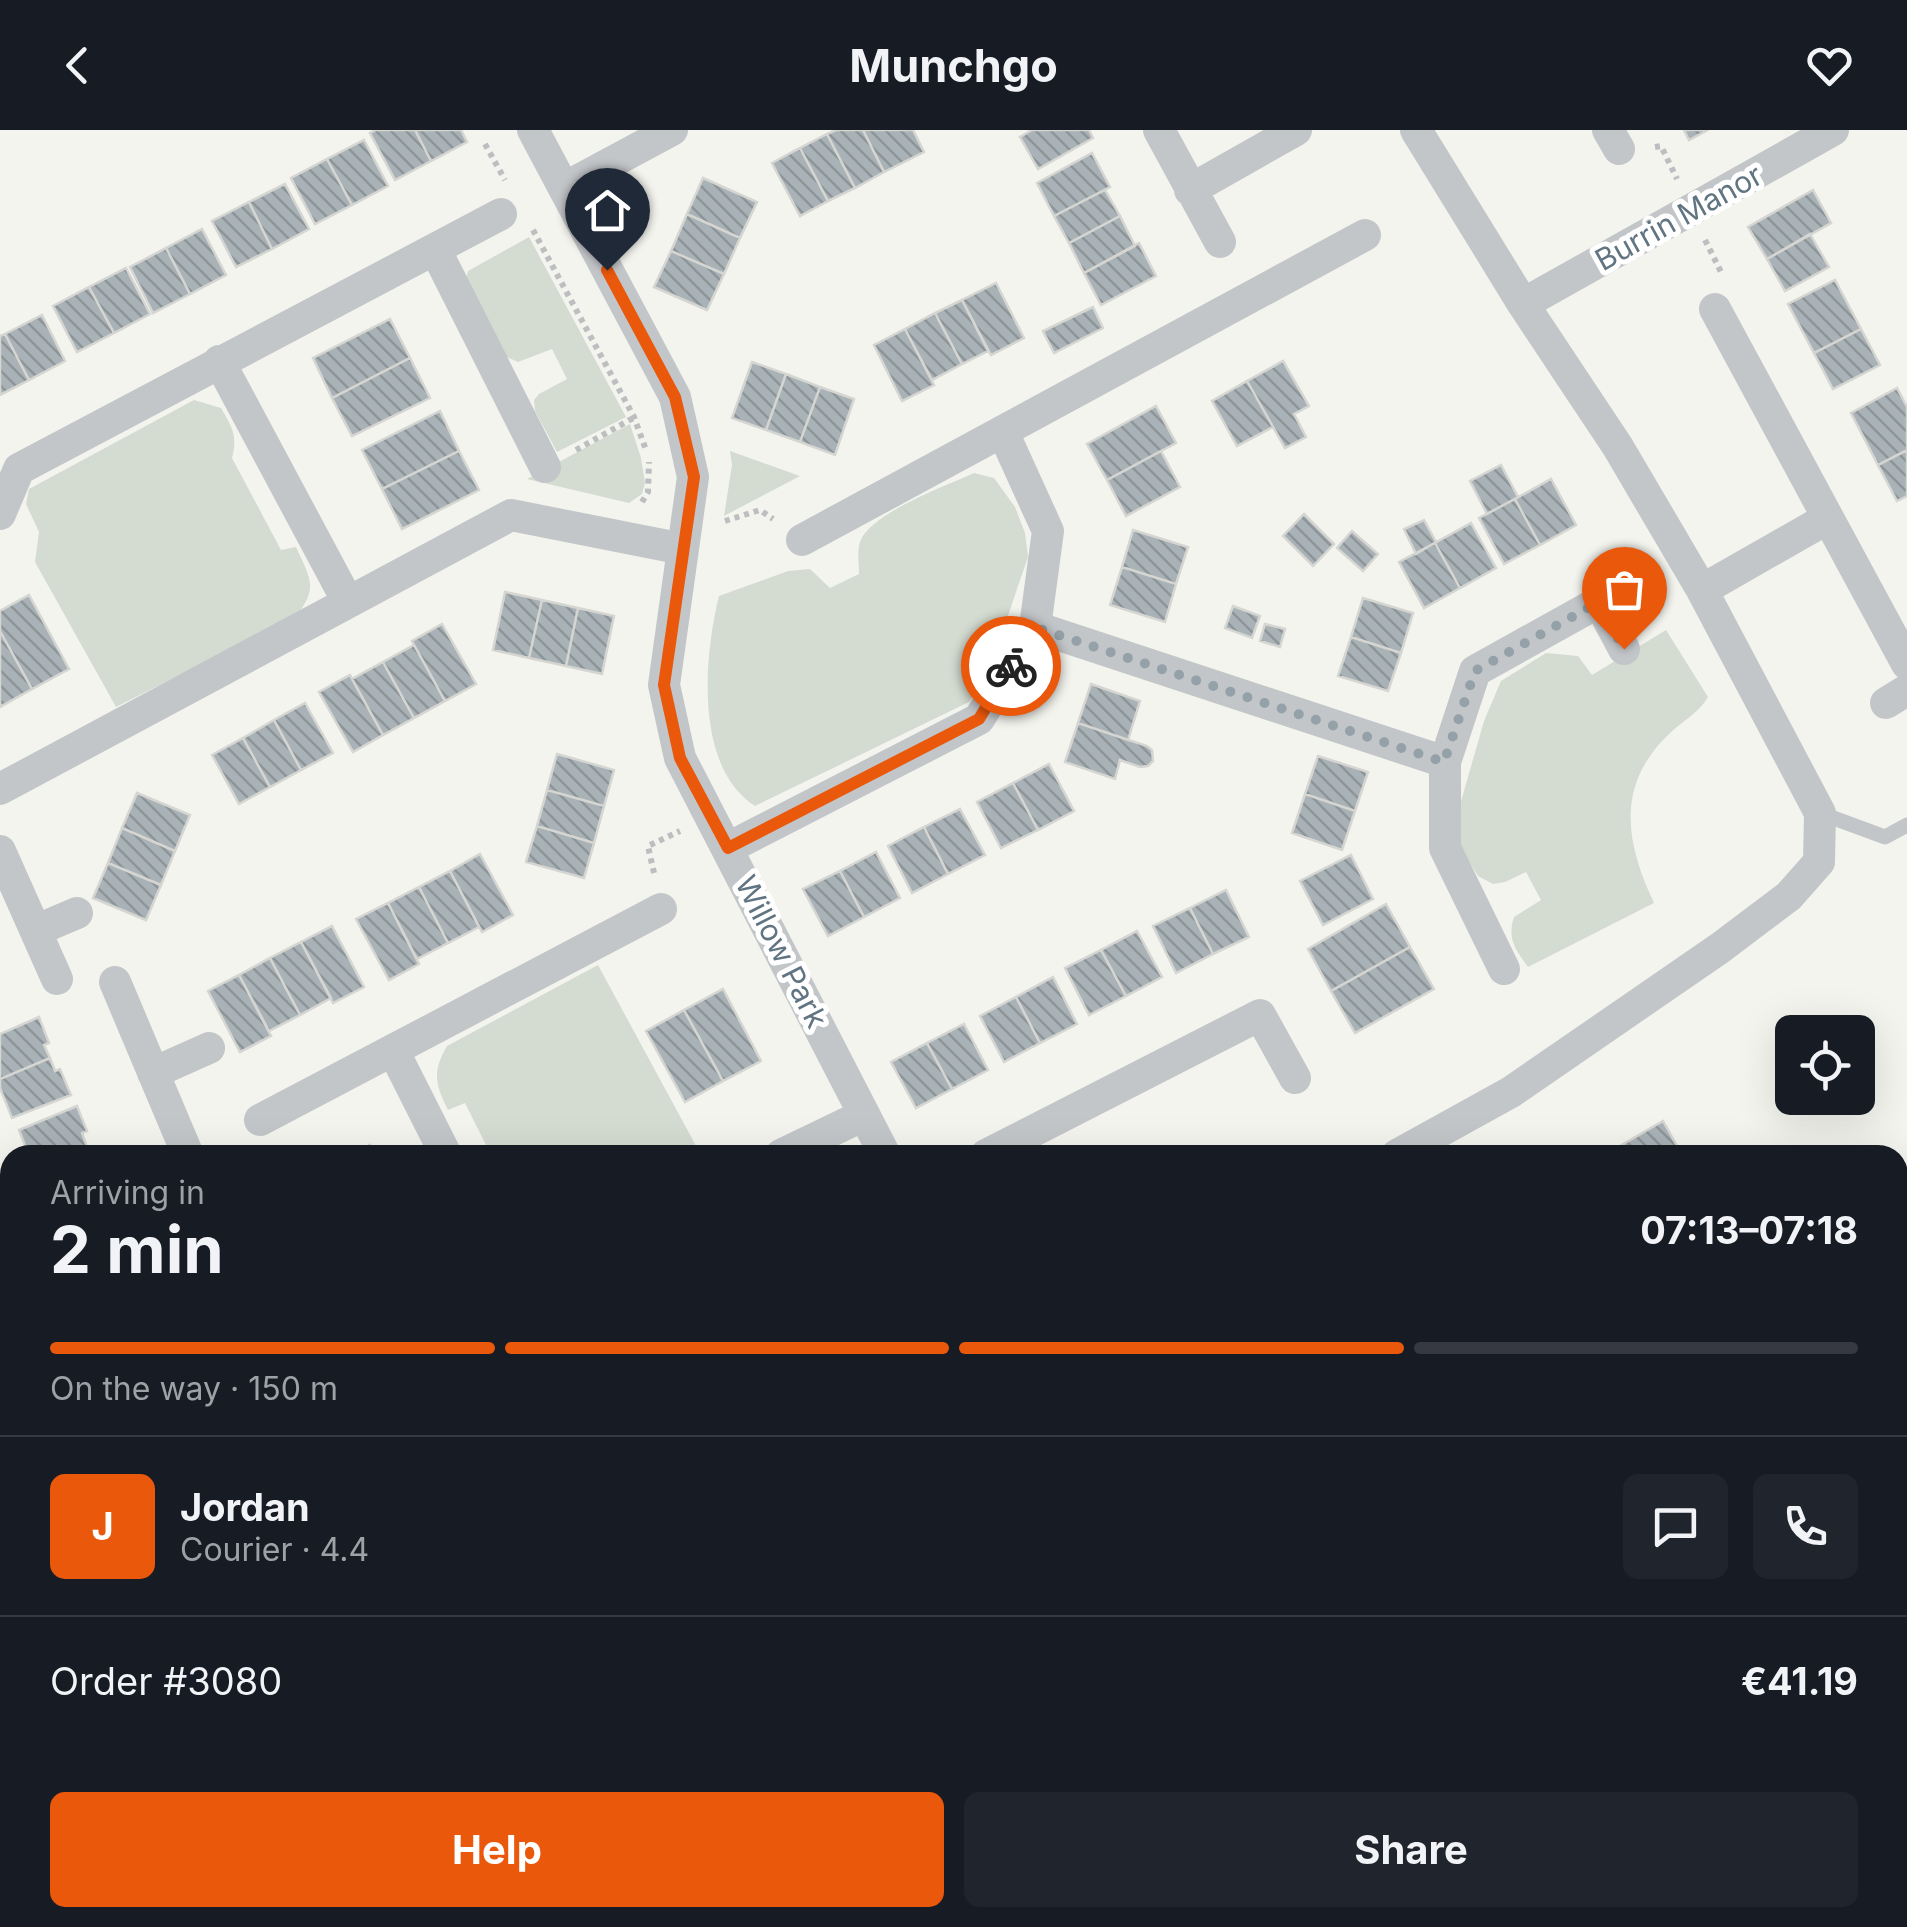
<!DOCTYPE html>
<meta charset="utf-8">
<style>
body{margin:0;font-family:Inter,sans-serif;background:#20242c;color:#f1f3f6;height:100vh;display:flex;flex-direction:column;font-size:38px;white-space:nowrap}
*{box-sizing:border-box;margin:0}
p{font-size:32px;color:#9ea1a6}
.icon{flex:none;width:55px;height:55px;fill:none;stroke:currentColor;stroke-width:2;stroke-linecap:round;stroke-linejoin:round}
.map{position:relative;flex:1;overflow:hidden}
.panel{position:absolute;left:0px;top:1015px;width:1908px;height:782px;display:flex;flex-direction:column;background:#171b24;border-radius:30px 30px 0 0;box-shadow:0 10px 40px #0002}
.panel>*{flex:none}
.tools{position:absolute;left:1775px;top:885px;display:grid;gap:20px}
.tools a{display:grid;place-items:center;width:100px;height:100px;border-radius:15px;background:#171b24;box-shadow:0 10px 40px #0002;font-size:50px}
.pin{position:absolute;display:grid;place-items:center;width:85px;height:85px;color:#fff;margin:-102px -42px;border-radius:50% 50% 50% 0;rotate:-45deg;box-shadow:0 0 10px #0007}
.pin .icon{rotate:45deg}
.courier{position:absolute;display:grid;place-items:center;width:100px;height:100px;margin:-50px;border:8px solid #ea580c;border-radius:50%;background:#fff;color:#222;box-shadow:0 2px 12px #0007}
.head em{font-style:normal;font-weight:700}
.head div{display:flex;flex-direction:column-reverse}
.head{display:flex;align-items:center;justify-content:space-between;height:170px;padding:0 50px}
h1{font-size:65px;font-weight:700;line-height:75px}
.bar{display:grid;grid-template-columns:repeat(4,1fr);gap:15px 10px;align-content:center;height:120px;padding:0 50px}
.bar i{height:12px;border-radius:8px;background:#363941}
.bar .on{background:#ea580c}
.bar p{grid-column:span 4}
.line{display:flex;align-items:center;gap:25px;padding:0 50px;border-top:2px solid #363941}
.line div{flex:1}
.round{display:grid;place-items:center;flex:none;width:105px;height:105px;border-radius:15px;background:#20242c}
.action{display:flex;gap:20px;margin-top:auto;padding:20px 50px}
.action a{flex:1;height:115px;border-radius:15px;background:#ea580c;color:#fff;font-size:40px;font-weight:700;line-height:115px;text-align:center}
.action a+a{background:#20242c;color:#f1f3f6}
header{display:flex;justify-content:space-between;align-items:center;height:130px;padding:0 50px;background:#171b24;font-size:45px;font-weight:700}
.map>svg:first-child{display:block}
</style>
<header><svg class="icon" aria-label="back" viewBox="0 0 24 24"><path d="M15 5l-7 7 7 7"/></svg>Munchgo<svg class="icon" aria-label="heart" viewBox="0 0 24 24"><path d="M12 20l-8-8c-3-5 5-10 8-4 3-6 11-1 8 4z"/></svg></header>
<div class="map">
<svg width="1907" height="1797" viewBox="0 0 1907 1797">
<defs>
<pattern id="building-back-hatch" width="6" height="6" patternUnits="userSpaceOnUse" patternTransform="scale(2.5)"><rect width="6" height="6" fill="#a9b2b6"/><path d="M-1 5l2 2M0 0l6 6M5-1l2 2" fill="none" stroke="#8d9599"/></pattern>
</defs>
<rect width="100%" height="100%" fill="#f4f4ef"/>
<!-- green -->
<path fill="#d4dbd0" d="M 529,107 L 626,287 L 557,322 L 535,281 L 534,270 L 539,264 L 567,249 L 552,219 L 518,232 L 507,227 L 466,149 L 468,141 Z
M 194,270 L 221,278 C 232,297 238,306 232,328 L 281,420 L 296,417 C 310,448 319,458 296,486 L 116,577 L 35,432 L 39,402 L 26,374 L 29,359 Z
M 630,294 L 641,328 L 645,353 L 642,364 L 629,373 L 527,349 Z
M 730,321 L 800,346 L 724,386 L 732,335 Z
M 974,343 L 994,348 L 1015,377 L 1025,403 L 1028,427 L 988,544 L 969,572 L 755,676 C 694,637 704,526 719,466 L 788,441 L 810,439 L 830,458 L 859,444 C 859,435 857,421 860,412 C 870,383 946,356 974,343 Z
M 1666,500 L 1708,567 C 1698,584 1682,591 1668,605 C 1615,656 1626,714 1654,773 L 1528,837 C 1515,819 1507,809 1514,787 L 1541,770 L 1526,742 L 1505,752 L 1493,754 L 1478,746 L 1458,714 L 1456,689 L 1484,591 L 1501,551 L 1546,523 L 1578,526 L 1592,545 Z
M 598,835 L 701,1025 L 491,1025 L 465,973 L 448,980 C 435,954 432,942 447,916 Z
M 626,1788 L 918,1788 L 923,1797 L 631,1797 Z"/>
<!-- building -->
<path fill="url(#building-back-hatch)" stroke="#d5d5d2" stroke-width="2.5" d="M 376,0 L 415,0 L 431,31 L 395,50 L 370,3 Z
M 415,0 L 461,0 L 467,12 L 431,31 Z
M 836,0 L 863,0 L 884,42 L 855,58 L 827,4 Z
M 863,0 L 913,0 L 924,22 L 884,42 Z
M 1032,0 L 1089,0 L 1093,8 L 1038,39 L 1020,7 Z
M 1684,0 L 1708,0 L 1689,10 Z
M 827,4 L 855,58 L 828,71 L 800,18 Z
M 364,10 L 388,56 L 352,75 L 327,29 Z
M 800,18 L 828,71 L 800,86 L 772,33 Z
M 1092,23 L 1110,57 L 1054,86 L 1037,53 Z
M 327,29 L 352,75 L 315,94 L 291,48 Z
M 703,48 L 757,72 L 740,108 L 687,84 Z
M 285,54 L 309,99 L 272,119 L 249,72 Z
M 1105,60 L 1120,86 L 1069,113 L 1054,86 Z
M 1813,60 L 1831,93 L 1767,129 L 1748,97 Z
M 249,72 L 272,119 L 236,137 L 212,91 Z
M 687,84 L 740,108 L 724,144 L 671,121 Z
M 1120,86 L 1135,116 L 1084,143 L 1069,113 Z
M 202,99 L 226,145 L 190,164 L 166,118 Z
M 1810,104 L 1829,137 L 1785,161 L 1767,129 Z
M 1139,113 L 1156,146 L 1101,175 L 1084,143 Z
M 166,118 L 190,164 L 153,183 L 130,137 Z
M 671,121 L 724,144 L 707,180 L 654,157 Z
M 126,138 L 150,184 L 114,203 L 89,157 Z
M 1835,150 L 1861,199 L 1814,223 L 1788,174 Z
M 996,153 L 1024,208 L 991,225 L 962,170 Z
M 89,157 L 114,203 L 77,222 L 53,176 Z
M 962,170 L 988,221 L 962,234 L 935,183 Z
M 1093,177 L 1103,198 L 1054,223 L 1043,201 Z
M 935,183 L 962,234 L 932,250 L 905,199 Z
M 42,185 L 65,231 L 29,250 L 5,204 Z
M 390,189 L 410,228 L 332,268 L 313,228 Z
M 905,199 L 934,255 L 902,271 L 874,215 Z
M 1861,199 L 1880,235 L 1833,259 L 1814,223 Z
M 5,204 L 29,250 L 0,265 L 0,206 Z
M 410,228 L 430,268 L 352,306 L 332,268 Z
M 1283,231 L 1309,276 L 1294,284 L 1306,307 L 1285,318 L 1247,251 Z
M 752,232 L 786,244 L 766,300 L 732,288 Z
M 786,244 L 820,257 L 800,312 L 766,300 Z
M 1247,251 L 1273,297 L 1237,316 L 1212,271 Z
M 820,257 L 854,269 L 835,325 L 800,312 Z
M 1897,258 L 1907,277 L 1907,320 L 1878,335 L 1851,283 Z
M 1156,276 L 1176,313 L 1107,350 L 1087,314 Z
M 440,281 L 459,321 L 382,359 L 362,320 Z
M 1907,320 L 1907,366 L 1897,371 L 1878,335 Z
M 459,321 L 479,360 L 402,399 L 382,359 Z
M 1161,321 L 1180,357 L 1126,386 L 1107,350 Z
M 1501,335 L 1518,367 L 1487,384 L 1470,351 Z
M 1551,349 L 1576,395 L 1540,415 L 1515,369 Z
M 1515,369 L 1540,415 L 1504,434 L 1479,388 Z
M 1304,384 L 1334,414 L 1313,436 L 1283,406 Z
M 1424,390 L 1436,412 L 1416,424 L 1404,399 Z
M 1471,393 L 1496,438 L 1460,458 L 1435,413 Z
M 1133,400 L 1188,417 L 1176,454 L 1122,437 Z
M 1352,401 L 1378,424 L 1363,441 L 1337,418 Z
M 1435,413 L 1460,458 L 1424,478 L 1399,432 Z
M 1122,437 L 1176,454 L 1165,492 L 1110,475 Z
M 505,462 L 542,470 L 529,528 L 493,520 Z
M 29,465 L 69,539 L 32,559 L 0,501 L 0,481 Z
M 1363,468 L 1413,483 L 1401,523 L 1351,507 Z
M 542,470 L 578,478 L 566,536 L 529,528 Z
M 1233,476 L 1260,486 L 1252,508 L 1225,498 Z
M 578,478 L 614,486 L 602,544 L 566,536 Z
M 442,494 L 476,554 L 445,571 L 412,511 Z
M 1265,494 L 1285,499 L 1280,517 L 1260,511 Z
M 0,501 L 32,559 L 0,577 Z
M 1351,507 L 1401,523 L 1388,561 L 1338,546 Z
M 414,515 L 445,571 L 414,588 L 383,532 Z
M 383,532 L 414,588 L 383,605 L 352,549 Z
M 350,545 L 383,605 L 353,622 L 319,562 Z
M 1091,554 L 1140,571 L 1128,610 L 1078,593 Z
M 305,573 L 333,623 L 301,640 L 274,590 Z
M 274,590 L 301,640 L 270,657 L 243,608 Z
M 1078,593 L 1147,616 L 1152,620 L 1153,631 L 1148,636 L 1140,637 L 1120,630 L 1115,649 L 1065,632 Z
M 243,608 L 270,657 L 239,674 L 212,625 Z
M 557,624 L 614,640 L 604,676 L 547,660 Z
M 1318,626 L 1368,642 L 1355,681 L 1305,664 Z
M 1049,634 L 1074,681 L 1038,700 L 1013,653 Z
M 1013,653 L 1038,700 L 1001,718 L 977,672 Z
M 547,660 L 604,676 L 594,713 L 537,696 Z
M 137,663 L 190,685 L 175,721 L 122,698 Z
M 1305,664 L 1355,681 L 1342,720 L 1292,703 Z
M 960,679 L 985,725 L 948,744 L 924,697 Z
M 537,696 L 594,713 L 584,748 L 526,732 Z
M 924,697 L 948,744 L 912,763 L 888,716 Z
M 122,698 L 175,721 L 161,755 L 108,733 Z
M 876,722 L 900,768 L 864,787 L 840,741 Z
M 480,724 L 513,785 L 482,802 L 450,741 Z
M 1351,725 L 1373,769 L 1323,795 L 1300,751 Z
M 108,733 L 161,755 L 146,790 L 93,768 Z
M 450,741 L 479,797 L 448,813 L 419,757 Z
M 840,741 L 864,787 L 828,806 L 803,759 Z
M 419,757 L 448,813 L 417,829 L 388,773 Z
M 1226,760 L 1249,807 L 1213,824 L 1190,778 Z
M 388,773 L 419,834 L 389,850 L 356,789 Z
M 1386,774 L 1410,817 L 1331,861 L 1308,819 Z
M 1190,778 L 1213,824 L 1176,843 L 1153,796 Z
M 332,796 L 364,857 L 333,873 L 301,812 Z
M 1137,801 L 1162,847 L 1126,866 L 1101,820 Z
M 301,812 L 331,868 L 300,885 L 270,828 Z
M 1410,817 L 1434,859 L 1355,903 L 1331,861 Z
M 1101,820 L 1126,866 L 1089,885 L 1065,838 Z
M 270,828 L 300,885 L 269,901 L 239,845 Z
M 239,845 L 271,906 L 240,922 L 208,861 Z
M 1053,847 L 1077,894 L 1040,913 L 1016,867 Z
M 723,859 L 761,931 L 723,951 L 684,880 Z
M 1016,867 L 1040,913 L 1004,932 L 980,886 Z
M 684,880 L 723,951 L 685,972 L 646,901 Z
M 39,887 L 49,913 L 44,915 L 50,928 L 0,949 L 0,904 Z
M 964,894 L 988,940 L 952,959 L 927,913 Z
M 927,913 L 952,959 L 916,978 L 891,932 Z
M 50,928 L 55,941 L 60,939 L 71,965 L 12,988 L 0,958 L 0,949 Z
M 77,976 L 87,1001 L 82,1003 L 87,1017 L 67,1025 L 29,1025 L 19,1000 Z
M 1663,991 L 1682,1025 L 1625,1025 L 1620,1016 Z
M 370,1015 L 375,1025 L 348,1025 Z
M 1620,1016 L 1625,1025 L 1605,1025 Z
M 0,1395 L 10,1427 L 10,1435 L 0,1438 Z
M 10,1455 L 10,1518 L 0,1521 L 0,1458 Z
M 10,1539 L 10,1593 L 0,1596 L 0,1542 Z
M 10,1609 L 10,1654 L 0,1612 Z
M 91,1788 L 171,1788 L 172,1797 L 92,1797 Z
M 397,1788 L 461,1788 L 444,1797 L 402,1797 Z
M 1040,1788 L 1099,1788 L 1100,1789 L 1085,1797 L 1045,1797 Z
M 1504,1788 L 1526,1788 L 1511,1797 Z
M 1760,1788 L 1819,1788 L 1824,1797 L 1762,1797 L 1757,1789 Z"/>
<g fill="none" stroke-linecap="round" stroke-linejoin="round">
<!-- path -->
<path stroke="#bcbec0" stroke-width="6" stroke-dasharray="5 5" stroke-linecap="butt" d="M 485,14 L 505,50
M 1655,17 L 1661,16 L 1677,49
M 533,100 L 634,287 L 646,320
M 1705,110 L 1722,144
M 576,320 L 635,287
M 642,372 L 648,362 L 649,332
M 725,391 L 760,380 L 773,389
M 654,743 L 648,716 L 680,701
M 1676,1788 L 1681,1797
M 1629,1797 L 1634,1788"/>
<!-- service -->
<path stroke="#c3c6c9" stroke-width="15" d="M 1820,683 L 1885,707 L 1907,695"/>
<!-- minor -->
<path stroke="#c3c6c9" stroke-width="32" d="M 533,0 L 675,267 L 693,347 L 664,555 L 680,628 L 885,1025
M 1159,0 L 1220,112
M 1608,0 L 1619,19
M 564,58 L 672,0
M 1190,60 L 1296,0
M 435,119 L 545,337
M 1523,174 L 1833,0
M 1715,179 L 1907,534
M 219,231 L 348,472
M 0,384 L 19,339 L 501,84
M 802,410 L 1365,105
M 1702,460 L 1828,388
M 1035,497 L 1445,632
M 1886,573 L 1907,560
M 0,659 L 511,385 L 683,419
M 728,718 L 979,589 L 1035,497 L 1048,401 L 1003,302
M 0,721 L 57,849
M 37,800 L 77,783
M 1504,839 L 1445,718 L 1445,632 L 1475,541 L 1599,472 L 1624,519
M 115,852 L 188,1025
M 153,943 L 209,918
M 260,990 L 393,920
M 446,1025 L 393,920 L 661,779
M 781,1025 L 864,985
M 986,1025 L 1260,885 L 1295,948
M 1397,1025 L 1511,962 L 1720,818 L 1789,766 L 1819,732 L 1820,683 L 1702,460 L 1618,317 L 1523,174 L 1416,0
M 1898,1766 L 1907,1772
M 572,1788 L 578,1797
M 942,1788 L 947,1797
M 1266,1788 L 1273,1797"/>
</g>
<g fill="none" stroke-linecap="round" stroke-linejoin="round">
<!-- done -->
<path stroke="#94a1a8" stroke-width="10" stroke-dasharray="0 18" d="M 1011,536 L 1034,497 L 1444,632 L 1475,541 L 1599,472 L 1624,519"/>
<!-- route -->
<path stroke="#ea580c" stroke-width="12" d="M 607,140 L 675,267 L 694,347 L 664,555 L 680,628 L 728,718 L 979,589 L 1011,536"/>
</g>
<g text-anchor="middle" stroke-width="10" stroke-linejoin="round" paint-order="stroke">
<!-- street labels -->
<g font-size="30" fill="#617482" stroke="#fff">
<text transform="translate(1679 88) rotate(-29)" y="10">Burrin Manor</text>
<text transform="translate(781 822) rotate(63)" y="10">Willow Park</text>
</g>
</g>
</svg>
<div class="tools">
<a><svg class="icon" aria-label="locate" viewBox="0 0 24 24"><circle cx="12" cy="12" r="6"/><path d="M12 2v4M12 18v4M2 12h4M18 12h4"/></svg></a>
</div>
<div class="pin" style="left:1624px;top:519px;background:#ea580c"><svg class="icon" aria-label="bag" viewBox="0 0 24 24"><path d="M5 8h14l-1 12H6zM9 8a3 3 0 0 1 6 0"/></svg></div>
<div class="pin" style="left:607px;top:140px;background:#1f2937"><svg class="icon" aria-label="home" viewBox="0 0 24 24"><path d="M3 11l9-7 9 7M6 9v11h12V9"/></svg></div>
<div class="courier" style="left:1011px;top:536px"><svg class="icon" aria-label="bike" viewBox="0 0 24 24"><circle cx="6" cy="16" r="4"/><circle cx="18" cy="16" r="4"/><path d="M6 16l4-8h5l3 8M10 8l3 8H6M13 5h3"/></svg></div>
<section class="panel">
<div class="head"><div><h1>2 min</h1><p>Arriving in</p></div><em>07:13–07:18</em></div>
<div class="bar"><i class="on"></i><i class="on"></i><i class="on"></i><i></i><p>On the way · 150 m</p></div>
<div class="line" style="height:180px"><b class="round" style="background:#ea580c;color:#fff">J</b><div><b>Jordan</b><p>Courier · 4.4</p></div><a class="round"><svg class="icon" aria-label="chat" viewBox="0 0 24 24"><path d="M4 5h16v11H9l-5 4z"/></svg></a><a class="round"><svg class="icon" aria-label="phone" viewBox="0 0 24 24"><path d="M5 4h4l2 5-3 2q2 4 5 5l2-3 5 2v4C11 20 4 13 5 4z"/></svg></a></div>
<div class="line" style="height:130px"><div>Order #3080</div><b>€41.19</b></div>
<div class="action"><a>Help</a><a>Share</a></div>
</section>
</div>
